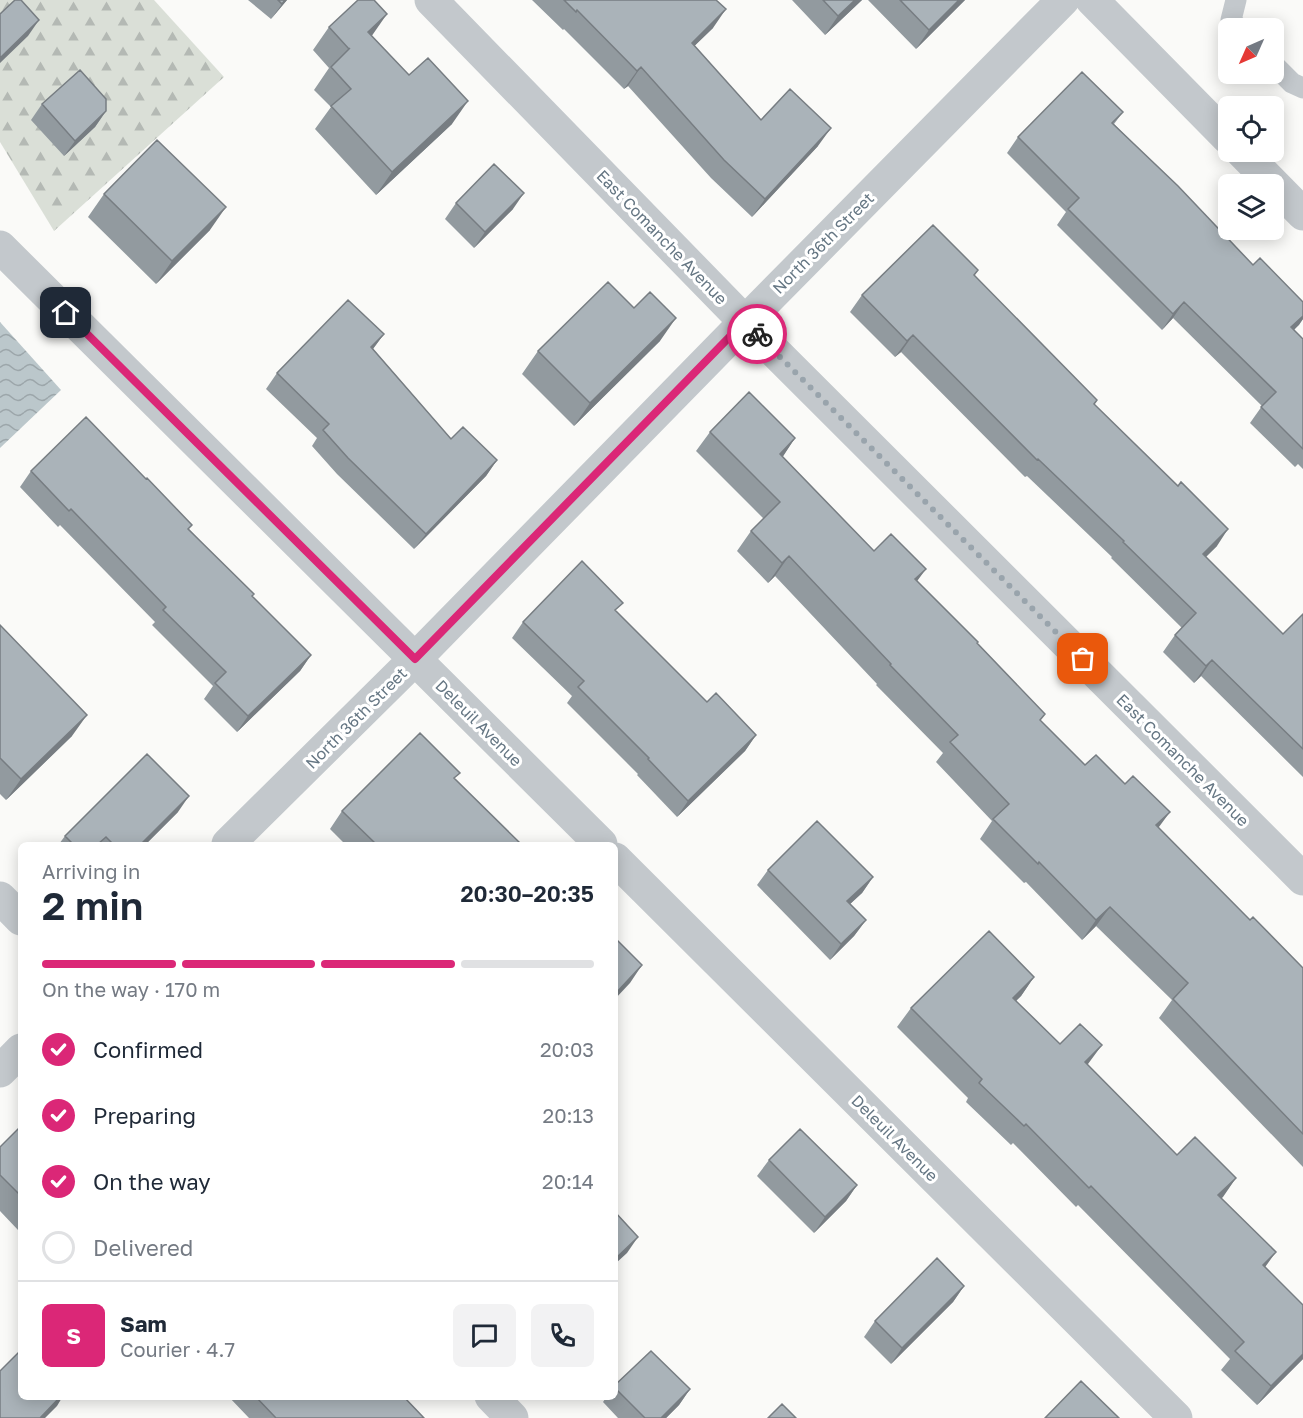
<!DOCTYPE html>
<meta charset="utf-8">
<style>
body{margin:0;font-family:"Golos Text",sans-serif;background:#f2f2f3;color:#1f2937;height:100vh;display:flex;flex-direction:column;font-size:22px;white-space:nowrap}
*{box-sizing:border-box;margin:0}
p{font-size:20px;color:#747a83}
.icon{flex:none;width:33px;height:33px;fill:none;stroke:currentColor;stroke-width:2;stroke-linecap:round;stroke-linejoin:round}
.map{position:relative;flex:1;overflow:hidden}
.panel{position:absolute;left:18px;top:842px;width:600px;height:558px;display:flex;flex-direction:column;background:#fff;border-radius:9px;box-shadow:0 3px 15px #0003}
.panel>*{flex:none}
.needle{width:39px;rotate:225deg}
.controls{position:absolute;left:1218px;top:18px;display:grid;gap:12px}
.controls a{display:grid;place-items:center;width:66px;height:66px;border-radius:9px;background:#fff;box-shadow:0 3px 15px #0003;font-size:30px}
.pin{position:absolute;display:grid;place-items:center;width:51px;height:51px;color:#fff;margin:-26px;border-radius:12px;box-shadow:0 3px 9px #0006}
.courier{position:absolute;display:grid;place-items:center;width:60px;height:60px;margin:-30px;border:4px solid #db2777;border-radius:50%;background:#fff;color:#222;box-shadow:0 2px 8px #0007}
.overview em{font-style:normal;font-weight:600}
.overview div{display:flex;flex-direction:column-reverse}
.overview{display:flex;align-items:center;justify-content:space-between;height:102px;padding:0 24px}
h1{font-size:39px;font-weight:600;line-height:45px}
.bar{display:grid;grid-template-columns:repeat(4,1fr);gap:9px 6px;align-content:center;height:72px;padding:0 24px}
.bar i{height:8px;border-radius:4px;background:#e0e1e3}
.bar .on{background:#db2777}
.bar p{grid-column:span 4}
.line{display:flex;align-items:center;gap:15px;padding:0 24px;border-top:2px solid #e0e1e3}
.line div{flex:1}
.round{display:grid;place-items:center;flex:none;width:63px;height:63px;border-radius:9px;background:#f2f2f3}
ol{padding:0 24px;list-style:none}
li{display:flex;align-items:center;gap:18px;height:66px}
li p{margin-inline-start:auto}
li .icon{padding:6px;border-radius:50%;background:#db2777;color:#fff;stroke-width:4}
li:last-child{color:#747a83}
li i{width:33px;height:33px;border:3px solid #e0e1e3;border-radius:50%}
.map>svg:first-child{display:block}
</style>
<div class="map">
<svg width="1303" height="1418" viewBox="0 0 1303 1418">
<defs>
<pattern id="forest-firs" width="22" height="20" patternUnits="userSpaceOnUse" patternTransform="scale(1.5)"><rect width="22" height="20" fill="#dadfd7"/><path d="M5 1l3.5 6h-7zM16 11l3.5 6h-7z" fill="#b4b9b4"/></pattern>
<pattern id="water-waves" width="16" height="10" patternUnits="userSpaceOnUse" patternTransform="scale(1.5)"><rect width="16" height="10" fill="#bbc7cb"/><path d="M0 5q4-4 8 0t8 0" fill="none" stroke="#9ca6aa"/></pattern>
</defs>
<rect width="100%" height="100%" fill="#fafaf8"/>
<!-- forest -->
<path fill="url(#forest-firs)" d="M 0,0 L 154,0 L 224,77 L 54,231 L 0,142 Z"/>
<!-- water -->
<path fill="url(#water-waves)" d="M 0,322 L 61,390 L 0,448 Z"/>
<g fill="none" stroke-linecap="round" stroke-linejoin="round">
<!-- lane -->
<path stroke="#c3c8cc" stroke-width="21" d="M 1236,0 L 1231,20 L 1238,28
M 1274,65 L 1292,83 L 1303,88"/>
<!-- street -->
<path stroke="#c3c8cc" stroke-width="33" d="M 431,0 L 745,322 L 1303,879
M 1092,0 L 1228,138
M 1242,152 L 1303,214
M 0,247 L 601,844
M 228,844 L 415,659 L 745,322 L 1063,0
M 615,859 L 1176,1418
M 0,898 L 21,919
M 0,1071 L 21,1050
M 491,1396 L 512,1418"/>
</g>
<!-- wall -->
<path fill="#929a9f" d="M 248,0 L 287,0 L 271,19 Z
M 532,0 L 716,0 L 713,28 L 694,46 L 761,120 L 818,146 L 752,217 L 711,178 L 628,86 L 624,89 L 564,29 L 563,30 Z
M 792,0 L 862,0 L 825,35 Z
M 868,0 L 965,0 L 916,49 Z
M 329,27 L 372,36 L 452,124 L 376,195 L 315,129 L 331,107 L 314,90 L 329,68 L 313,50 Z
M 42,104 L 106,111 L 95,127 L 64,156 L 31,120 Z
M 1123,112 L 1114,124 L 1253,265 L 1303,302 L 1303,319 L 1294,330 L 1303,339 L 1303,469 L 1298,464 L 1295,467 L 1250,423 L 1262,406 L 1173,318 L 1162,330 L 1057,225 L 1066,212 L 1007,153 L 1018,137 Z
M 104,194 L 210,230 L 156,284 L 88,217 Z
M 456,203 L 513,209 L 474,248 L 445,219 Z
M 978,270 L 974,276 L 1097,400 L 1094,404 L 1217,546 L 1206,557 L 1283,634 L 1303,614 L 1303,777 L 1201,676 L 1194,683 L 1163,652 L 1175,635 L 1182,628 L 1111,558 L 1112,557 L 1027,476 L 1025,477 L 901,352 L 895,357 L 850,312 L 862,295 Z
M 384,334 L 373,349 L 451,439 L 497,460 L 486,476 L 414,549 L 337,474 L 312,446 L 317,438 L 266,389 L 277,373 Z
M 660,341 L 574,426 L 522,374 L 538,351 Z
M 710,432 L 795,438 L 782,457 L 874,551 L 917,581 L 977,643 L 1041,721 L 1085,765 L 1158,828 L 1250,920 L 1303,968 L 1303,1167 L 1159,1018 L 1172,1000 L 1096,926 L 1082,940 L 1026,882 L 1024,883 L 980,839 L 992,821 L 936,762 L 943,753 L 876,685 L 877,684 L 775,576 L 768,583 L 737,551 L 751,531 L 764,519 L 696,451 Z
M 31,471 L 189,529 L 252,596 L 311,655 L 300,671 L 237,732 L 204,699 L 213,686 L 152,625 L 155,622 L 60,525 L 58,527 L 20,487 Z
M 617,612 L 707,702 L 756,735 L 745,751 L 677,817 L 637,775 L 638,774 L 567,703 L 572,696 L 512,638 L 523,622 Z
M 0,625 L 72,736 L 6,800 L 0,794 Z
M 455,779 L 521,844 L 345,844 L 330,829 L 342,811 Z
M 178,812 L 146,844 L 59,844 L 65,836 Z
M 768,870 L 873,877 L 862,893 L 850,904 L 866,920 L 854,936 L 830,960 L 757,885 Z
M 1034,977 L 1021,996 L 1016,1001 L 1060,1044 L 1088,1065 L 1177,1155 L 1236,1178 L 1221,1198 L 1265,1267 L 1303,1305 L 1303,1359 L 1257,1405 L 1221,1370 L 1230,1359 L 1078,1205 L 1076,1207 L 1013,1143 L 1011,1145 L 966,1102 L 968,1098 L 897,1027 L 911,1008 Z
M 21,1126 L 21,1227 L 18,1230 L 0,1211 L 0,1147 Z
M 769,1160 L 857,1185 L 846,1201 L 814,1233 L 757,1176 Z
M 964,1286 L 953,1302 L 891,1364 L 864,1337 L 875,1321 Z
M 615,1385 L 690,1389 L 679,1405 L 666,1418 L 618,1418 L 603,1402 L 607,1396 L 615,1396 Z
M 228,1396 L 403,1396 L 424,1418 L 249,1418 Z"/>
<!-- shaded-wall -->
<path fill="#777d82" d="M 285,0 L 287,0 L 271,19 L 282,4 Z
M 855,0 L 862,0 L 825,35 L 838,16 Z
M 959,0 L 965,0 L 916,49 L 929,30 Z
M 726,9 L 713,28 L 679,61 L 692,43 Z
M 387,14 L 371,37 L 368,32 Z
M 39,20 L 28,36 L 0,63 L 0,58 Z
M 641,67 L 628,86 L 624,89 L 637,71 Z
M 468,101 L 452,124 L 376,195 L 392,172 Z
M 106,111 L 95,127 L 64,156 L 75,141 Z
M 831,128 L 818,146 L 752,217 L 765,199 Z
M 524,193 L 513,209 L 474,248 L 485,232 Z
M 226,207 L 210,230 L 156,284 L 172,261 Z
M 1184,302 L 1173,318 L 1162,330 L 1173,314 Z
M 1303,316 L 1303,319 L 1299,325 L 1280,343 L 1291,327 Z
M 676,318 L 660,341 L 574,426 L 590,403 Z
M 384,334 L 372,350 L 371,347 Z
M 913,335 L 901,352 L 895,357 L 907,341 Z
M 795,438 L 782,458 L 780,454 Z
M 497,460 L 486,476 L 414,549 L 426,534 Z
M 1228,529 L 1217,546 L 1191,571 L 1203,554 Z
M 789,556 L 775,576 L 768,583 L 782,563 Z
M 926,569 L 912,588 L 915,579 Z
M 311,655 L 300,671 L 237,732 L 248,716 Z
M 1212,660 L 1201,676 L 1194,683 L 1206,666 Z
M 87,715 L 72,736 L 6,800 L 21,779 Z
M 756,735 L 745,751 L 677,817 L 688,801 Z
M 189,796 L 178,812 L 146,844 L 141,844 Z
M 1170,812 L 1156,831 L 1156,825 Z
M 873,877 L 862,893 L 836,917 L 847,901 Z
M 1110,907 L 1096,926 L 1082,940 L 1096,920 Z
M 866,920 L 854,936 L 830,960 L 841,944 Z
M 642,965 L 630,983 L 615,999 L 615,994 Z
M 1034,977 L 1021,996 L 999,1017 L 1013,998 Z
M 1102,1045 L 1088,1064 L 1072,1081 L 1085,1062 Z
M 1236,1178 L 1223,1197 L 1205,1214 L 1218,1195 Z
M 857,1185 L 846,1201 L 814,1233 L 825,1217 Z
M 638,1237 L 627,1253 L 615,1264 L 615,1259 Z
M 1276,1252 L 1263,1270 L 1263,1265 Z
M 964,1286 L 953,1302 L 891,1364 L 902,1348 Z
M 1303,1354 L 1303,1359 L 1257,1405 L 1271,1386 Z
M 690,1389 L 679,1405 L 666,1418 L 661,1418 Z
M 61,1396 L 63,1396 L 57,1406 L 45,1418 L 40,1418 Z"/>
<!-- building -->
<path fill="#aab3b9" stroke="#777d82" stroke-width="1.5" d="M 15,0 L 21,0 L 39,20 L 0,58 L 0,14 Z
M 278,0 L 285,0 L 282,4 Z
M 358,0 L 374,0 L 387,14 L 368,32 L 409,75 L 428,58 L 468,101 L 392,172 L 331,106 L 351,89 L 331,67 L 350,48 L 349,49 L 329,27 Z
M 564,0 L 716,0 L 726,9 L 692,43 L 761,120 L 790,89 L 831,128 L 765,199 L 724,160 L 641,67 L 637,71 L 577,10 L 576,12 Z
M 823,0 L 855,0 L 838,16 Z
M 900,0 L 959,0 L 929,30 Z
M 80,70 L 106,99 L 106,111 L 75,141 L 42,104 Z
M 1082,72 L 1123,112 L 1112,123 L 1178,186 L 1253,265 L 1260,258 L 1303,302 L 1303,316 L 1291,327 L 1303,339 L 1303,449 L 1261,407 L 1276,392 L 1184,302 L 1173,314 L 1068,209 L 1079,198 L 1018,137 Z
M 157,140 L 226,207 L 172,261 L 104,194 Z
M 494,164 L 524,193 L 485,232 L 456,203 Z
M 933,225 L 978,270 L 974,275 L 1097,400 L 1094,404 L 1178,486 L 1181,482 L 1228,529 L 1203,554 L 1283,634 L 1303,614 L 1303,749 L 1212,660 L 1206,666 L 1175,635 L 1196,613 L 1123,542 L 1124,541 L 1038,459 L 1037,460 L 913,335 L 907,341 L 862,295 Z
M 608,282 L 634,308 L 650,292 L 676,318 L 590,403 L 538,351 Z
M 348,300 L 384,334 L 371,347 L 451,439 L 463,427 L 497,460 L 426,534 L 348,458 L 323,430 L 329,424 L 277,373 Z
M 749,392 L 795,438 L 780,454 L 874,551 L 891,534 L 926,569 L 915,579 L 978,642 L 977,643 L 1045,714 L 1040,720 L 1085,765 L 1096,755 L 1125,784 L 1133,776 L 1170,812 L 1156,825 L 1250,920 L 1253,917 L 1303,968 L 1303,1134 L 1173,999 L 1188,983 L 1110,907 L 1096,920 L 1039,862 L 1038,864 L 993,819 L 1009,804 L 950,742 L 958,735 L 890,665 L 891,664 L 789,556 L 782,563 L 751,531 L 780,502 L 710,432 Z
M 86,417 L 146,479 L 147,478 L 192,525 L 188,529 L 254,594 L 252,596 L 311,655 L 248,716 L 215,683 L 226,672 L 163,610 L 166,607 L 71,509 L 69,511 L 31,471 Z
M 582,561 L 623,603 L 615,610 L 707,702 L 716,693 L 756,735 L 688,801 L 648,759 L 649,758 L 578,687 L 584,681 L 523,622 Z
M 0,625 L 87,715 L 21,779 L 0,758 Z
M 420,733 L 460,773 L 454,778 L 521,844 L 390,844 L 389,843 L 388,844 L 376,844 L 342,811 Z
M 147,754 L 189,796 L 141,844 L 113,844 L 106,837 L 98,844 L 73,844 L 65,836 Z
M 817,821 L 873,877 L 847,901 L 866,920 L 841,944 L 768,870 Z
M 989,931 L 1034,977 L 1013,998 L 1060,1044 L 1080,1024 L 1102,1045 L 1085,1062 L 1177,1155 L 1195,1137 L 1236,1178 L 1218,1195 L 1276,1252 L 1263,1265 L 1303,1305 L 1303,1354 L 1271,1386 L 1235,1351 L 1244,1342 L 1091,1186 L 1089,1188 L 1026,1124 L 1024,1126 L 979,1083 L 982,1079 L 911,1008 Z
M 615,938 L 642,965 L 615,994 Z
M 21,1126 L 21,1196 L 0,1175 L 0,1147 Z
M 800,1129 L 857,1185 L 825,1217 L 769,1160 Z
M 615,1212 L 638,1237 L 615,1259 Z
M 937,1258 L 964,1286 L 902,1348 L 875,1321 Z
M 21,1350 L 21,1396 L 61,1396 L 40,1418 L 0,1418 L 0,1371 Z
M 651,1351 L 690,1389 L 661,1418 L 645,1418 L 615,1388 L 615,1385 Z
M 1081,1381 L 1119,1418 L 1045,1418 Z
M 255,1396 L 403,1396 L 424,1418 L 276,1418 Z
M 782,1404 L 796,1418 L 768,1418 Z"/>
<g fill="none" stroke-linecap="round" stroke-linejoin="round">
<!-- done -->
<path stroke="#99a4ac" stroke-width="6" stroke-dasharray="0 10.8" d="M 757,334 L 1083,659"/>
<!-- route -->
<path stroke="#db2777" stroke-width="8" d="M 66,313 L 415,659 L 745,321 L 757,334"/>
</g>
<g text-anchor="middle" stroke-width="6" stroke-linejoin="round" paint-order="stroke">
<!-- street labels -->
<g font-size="16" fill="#657683" stroke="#fff">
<text transform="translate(662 237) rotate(46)" y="6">East Comanche Avenue</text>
<text transform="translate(823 243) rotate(-45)" y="6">North 36th Street</text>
<text transform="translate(356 718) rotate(-45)" y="6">North 36th Street</text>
<text transform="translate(479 723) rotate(45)" y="6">Deleuil Avenue</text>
<text transform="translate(1183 760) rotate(45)" y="6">East Comanche Avenue</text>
<text transform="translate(895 1138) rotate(45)" y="6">Deleuil Avenue</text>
</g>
</g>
</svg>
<div class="controls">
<a><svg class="needle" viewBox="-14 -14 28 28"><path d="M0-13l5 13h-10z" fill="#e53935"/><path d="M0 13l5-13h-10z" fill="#747a83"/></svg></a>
<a><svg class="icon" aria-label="locate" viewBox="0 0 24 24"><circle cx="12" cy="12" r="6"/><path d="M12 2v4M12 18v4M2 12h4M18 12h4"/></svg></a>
<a><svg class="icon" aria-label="layers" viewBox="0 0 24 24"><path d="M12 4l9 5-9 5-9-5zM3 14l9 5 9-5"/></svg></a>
</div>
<div class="pin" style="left:1083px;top:659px;background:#ea580c"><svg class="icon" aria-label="bag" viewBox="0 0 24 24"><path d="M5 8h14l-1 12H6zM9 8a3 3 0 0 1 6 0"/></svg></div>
<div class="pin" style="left:66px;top:313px;background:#1f2937"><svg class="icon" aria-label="home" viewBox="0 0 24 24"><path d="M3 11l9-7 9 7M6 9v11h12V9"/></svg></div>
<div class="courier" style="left:757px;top:334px"><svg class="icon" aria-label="bike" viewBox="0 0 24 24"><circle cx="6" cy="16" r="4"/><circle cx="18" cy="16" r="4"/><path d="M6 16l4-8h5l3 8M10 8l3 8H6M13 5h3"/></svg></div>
<section class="panel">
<div class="overview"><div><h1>2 min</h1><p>Arriving in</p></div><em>20:30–20:35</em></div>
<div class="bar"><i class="on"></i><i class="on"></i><i class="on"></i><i></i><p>On the way · 170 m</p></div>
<ol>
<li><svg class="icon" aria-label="check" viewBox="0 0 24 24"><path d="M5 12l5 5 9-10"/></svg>Confirmed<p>20:03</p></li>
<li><svg class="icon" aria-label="check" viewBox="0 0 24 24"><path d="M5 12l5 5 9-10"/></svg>Preparing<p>20:13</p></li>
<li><svg class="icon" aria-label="check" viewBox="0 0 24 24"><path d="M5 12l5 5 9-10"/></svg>On the way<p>20:14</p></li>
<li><i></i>Delivered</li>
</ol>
<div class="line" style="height:108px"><b class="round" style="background:#db2777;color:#fff">S</b><div><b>Sam</b><p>Courier · 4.7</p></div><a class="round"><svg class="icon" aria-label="chat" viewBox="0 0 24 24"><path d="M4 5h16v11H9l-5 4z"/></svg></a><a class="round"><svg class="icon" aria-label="phone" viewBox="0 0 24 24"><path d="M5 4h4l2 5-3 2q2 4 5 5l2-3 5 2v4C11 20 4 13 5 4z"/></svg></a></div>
</section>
</div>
